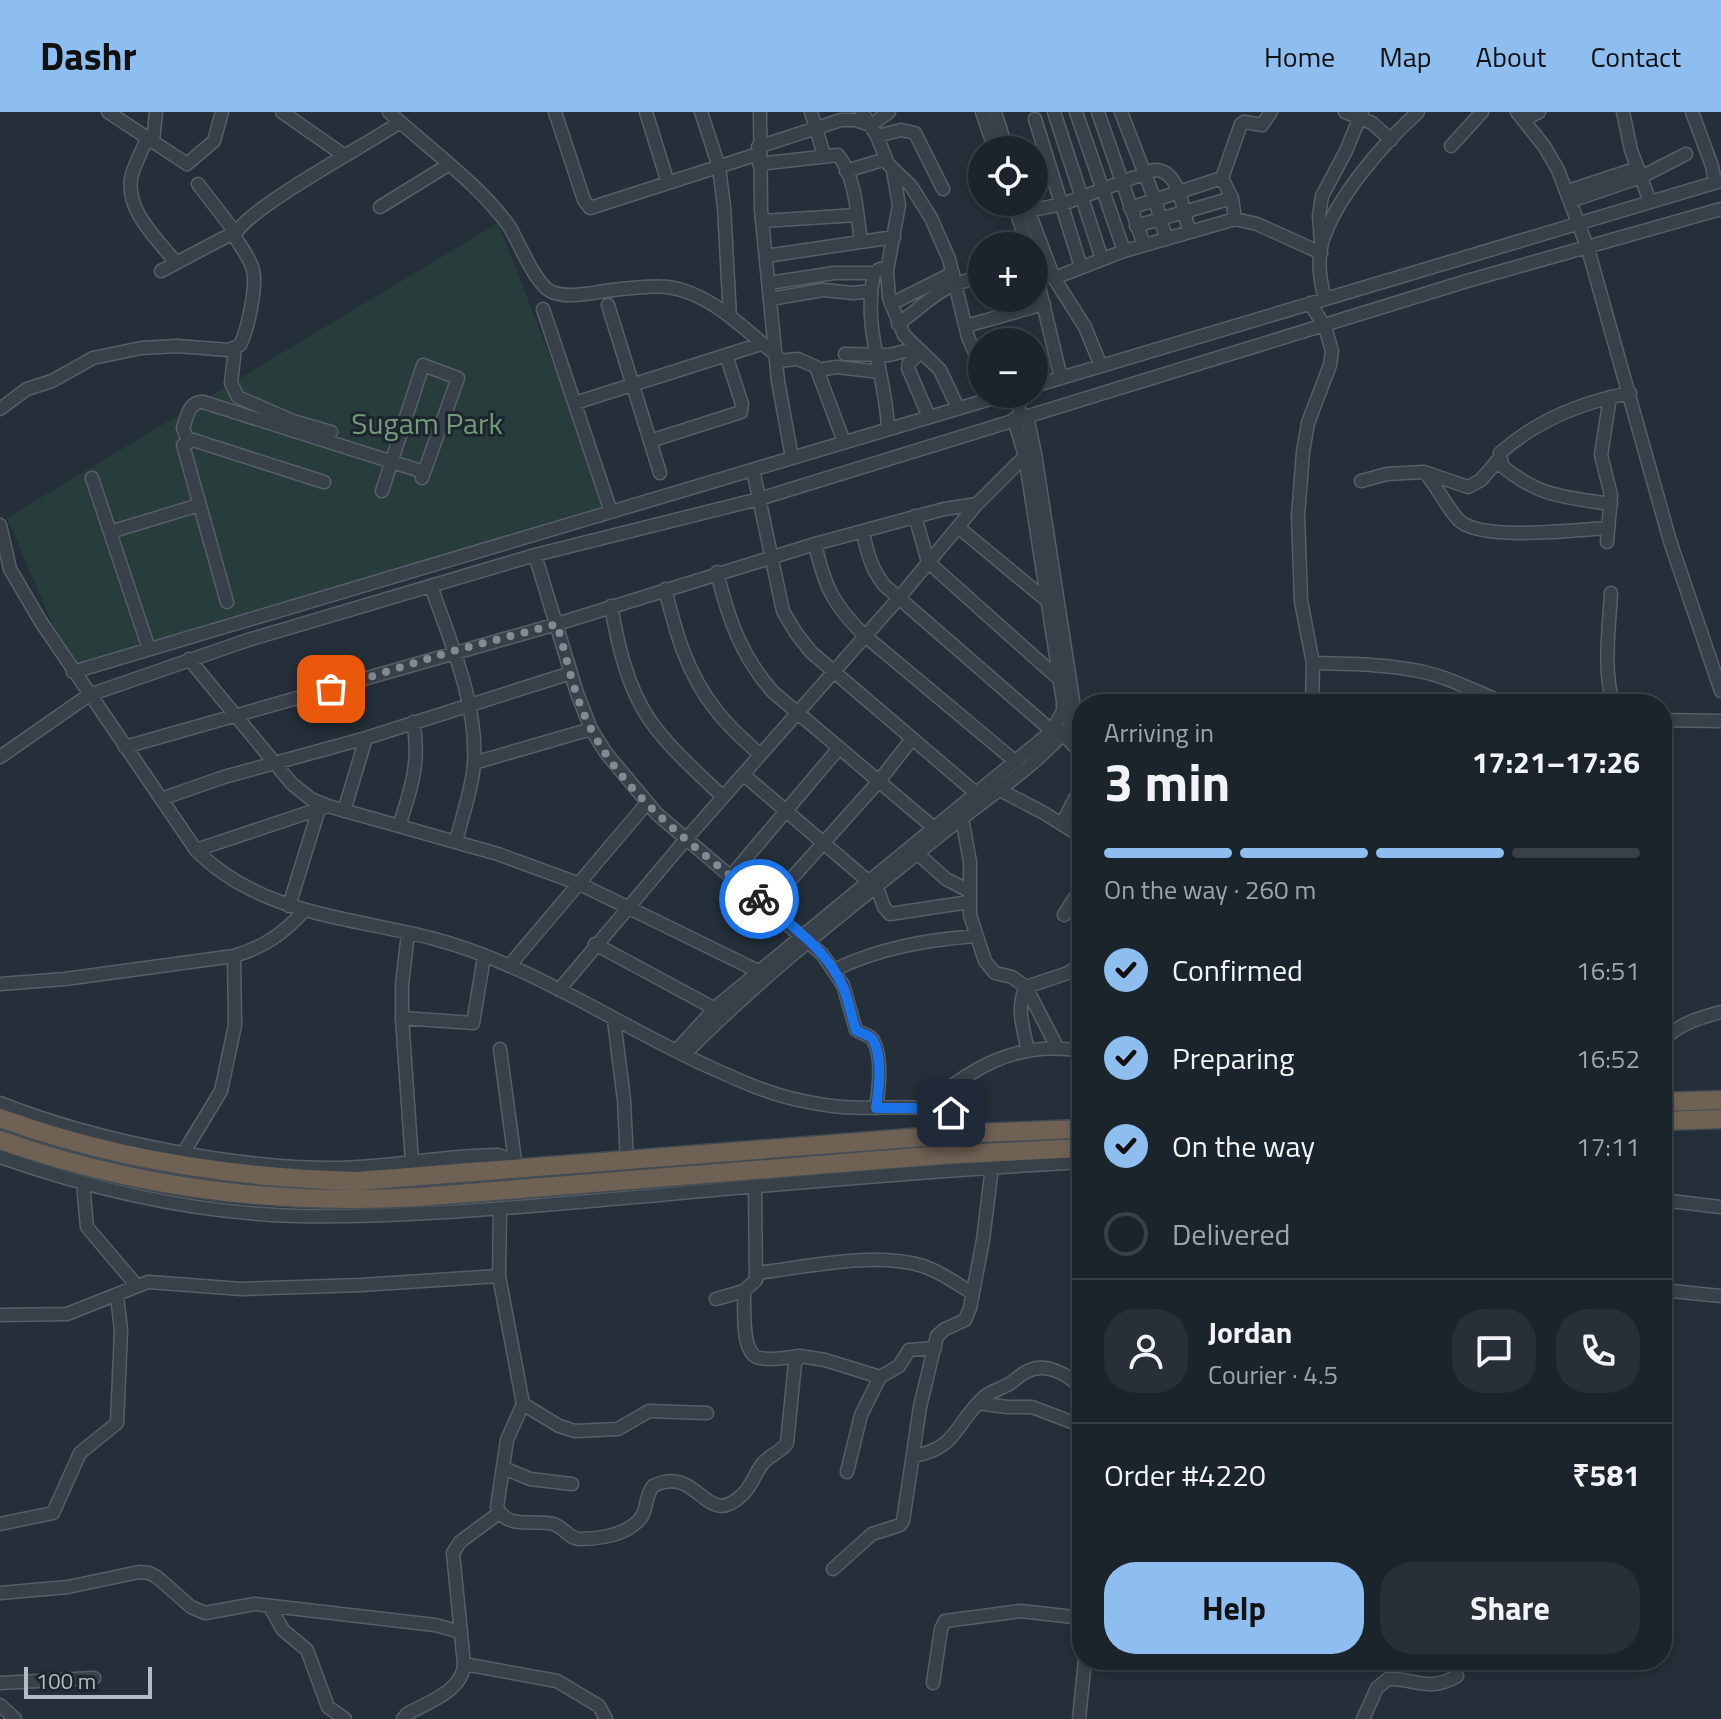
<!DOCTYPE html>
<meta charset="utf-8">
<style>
body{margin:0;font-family:"Titillium Web",sans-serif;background:#282f37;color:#f1f3f6;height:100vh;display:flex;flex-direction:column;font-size:30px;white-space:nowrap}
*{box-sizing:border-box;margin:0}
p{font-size:26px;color:#a0a4a9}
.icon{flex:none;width:44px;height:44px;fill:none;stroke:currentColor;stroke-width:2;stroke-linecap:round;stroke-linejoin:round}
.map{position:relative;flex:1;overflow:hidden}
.details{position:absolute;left:1072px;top:582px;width:600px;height:976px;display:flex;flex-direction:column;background:#1b232b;border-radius:32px;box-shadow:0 4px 12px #0003,0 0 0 2px #394047}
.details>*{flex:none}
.controls{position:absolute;left:968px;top:24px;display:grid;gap:16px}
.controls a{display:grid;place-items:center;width:80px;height:80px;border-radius:50%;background:#1b232b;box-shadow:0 4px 12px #0003,0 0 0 2px #394047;font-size:40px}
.scale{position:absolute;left:24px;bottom:20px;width:128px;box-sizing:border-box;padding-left:8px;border:4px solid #b3bcc5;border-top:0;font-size:22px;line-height:28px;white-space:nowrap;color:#b3bcc5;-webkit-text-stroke:6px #1d262e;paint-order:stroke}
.pin{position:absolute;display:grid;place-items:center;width:68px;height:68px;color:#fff;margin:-34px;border-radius:16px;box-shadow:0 4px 12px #0006}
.courier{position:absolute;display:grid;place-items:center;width:80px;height:80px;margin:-40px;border:6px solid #1a73e8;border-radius:50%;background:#fff;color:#222;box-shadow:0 2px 10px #0007}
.overview em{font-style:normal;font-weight:700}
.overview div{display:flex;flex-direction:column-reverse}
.overview{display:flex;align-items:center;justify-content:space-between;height:136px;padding:0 32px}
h1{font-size:52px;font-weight:700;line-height:60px}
.bar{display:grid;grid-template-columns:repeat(4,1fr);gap:12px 8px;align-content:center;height:96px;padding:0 32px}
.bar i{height:10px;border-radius:6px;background:#394047}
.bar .selected{background:#8ebdef}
.bar p{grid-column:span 4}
.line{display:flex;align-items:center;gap:20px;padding:0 32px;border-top:2px solid #394047}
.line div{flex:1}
.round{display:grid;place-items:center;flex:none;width:84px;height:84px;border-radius:32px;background:#282f37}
ol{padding:0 32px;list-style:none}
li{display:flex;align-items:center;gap:24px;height:88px}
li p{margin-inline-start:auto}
li .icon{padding:8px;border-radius:50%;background:#8ebdef;color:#111;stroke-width:4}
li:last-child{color:#a0a4a9}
li i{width:44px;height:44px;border:4px solid #394047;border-radius:50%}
.button{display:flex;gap:16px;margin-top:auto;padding:16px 32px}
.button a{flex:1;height:92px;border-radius:32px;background:#8ebdef;color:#111;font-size:32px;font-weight:700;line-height:92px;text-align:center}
.button a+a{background:#282f37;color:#f1f3f6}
header{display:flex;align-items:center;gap:48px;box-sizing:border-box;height:112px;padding:0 40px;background:#8ebdef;color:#111}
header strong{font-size:38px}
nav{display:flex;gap:44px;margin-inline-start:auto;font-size:28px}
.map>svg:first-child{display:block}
</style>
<header>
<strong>Dashr</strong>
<nav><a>Home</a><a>Map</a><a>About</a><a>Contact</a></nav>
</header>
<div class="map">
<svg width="1721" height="1607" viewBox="0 0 1721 1607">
<rect width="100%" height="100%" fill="#242f39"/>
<!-- green -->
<path fill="#273c3b" d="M 498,111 L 611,400 L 73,560 L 7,406 Z"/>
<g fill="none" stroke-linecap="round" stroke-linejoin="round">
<!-- minor casing -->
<g stroke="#565f67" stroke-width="15">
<path id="minor" d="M 108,0 L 187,52 L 214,29 L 222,0
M 282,0 L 345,44
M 389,0 C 428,36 479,72 509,114 C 519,130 536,174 552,180 C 569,187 595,180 613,178 C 631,176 650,173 668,175 C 711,181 744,217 776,243
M 555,0 L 584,88 L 590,96 L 758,42
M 646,0 L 668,71
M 701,0 L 719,55 L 724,95 L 730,205
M 760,0 L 761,98 L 778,269 L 792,346
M 811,0 L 824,43
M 862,0 L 877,24 L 888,52 L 911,74 L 931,106 L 949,147 L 968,225 L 982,257
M 982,0 L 995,38
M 995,0 L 1007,38
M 1054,0 L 1102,147
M 1076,0 L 1124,139
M 1098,0 L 1144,133
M 1121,0 L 1155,88 L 1166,126
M 1345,0 L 1372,11 L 1391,28
M 1517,0 L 1544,34 L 1558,58 L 1588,137 L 1670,429 L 1721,579
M 1623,0 L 1631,38 L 1650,90
M 1692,0 L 1712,54 L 1715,71
M 1035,7 L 1081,155
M 1523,8 L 1539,0
M 877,24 L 901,18 L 915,21 L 943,77
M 147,27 C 142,38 136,50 132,62 C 123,97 157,126 176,151
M 153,30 L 156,0
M 1451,34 L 1482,0
M 758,35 L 841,8 L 855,8 L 871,13 L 889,0
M 759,52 L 838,43 C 856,65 857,103 861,130
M 846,59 L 886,47
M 893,59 L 899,93 L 887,159 L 889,186 L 904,223 L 940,258 L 958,296
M 1222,66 L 1241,12 L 1244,10 L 1262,13 L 1271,0
M 1568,79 L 1638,56
M 1571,89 L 1641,65 L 1686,42
M 1013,90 L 1028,134
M 1025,90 L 1054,166 L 1085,215 L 1101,254
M 380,95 L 448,53
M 1130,96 L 1222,66 L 1232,86 L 1235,107
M 1028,99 L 1063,92 L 1154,58 C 1180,57 1183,99 1189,119
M 762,109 L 857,103
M 1136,114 L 1232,86
M 1321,131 L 1319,104 L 1322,84 L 1346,39 L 1362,0
M 766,144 L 894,125
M 1034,154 L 1061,266
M 161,159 L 235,120 L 198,72
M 887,159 L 880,157 L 874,161 C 862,219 886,261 888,317
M 1054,166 L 1124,139 L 1235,107 L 1257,112 L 1321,141
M 769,171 L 834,161 L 874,161
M 770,187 L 823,178 L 854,181 L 870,179
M 1325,187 C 1320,169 1317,150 1322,131 C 1335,86 1383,32 1418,0
M 1310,191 L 1325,215 L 1332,239 L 1330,253 L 1308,311 L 1303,340 L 1298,404 L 1301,489 L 1313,551 L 1312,592
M 891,192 L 953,161
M 608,193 L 660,361
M 543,197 L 611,400
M 898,212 C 929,190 942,170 982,166
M 966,214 L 1044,192
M 235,236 L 231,271 L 238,285 L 293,309 L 331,320
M 921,240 L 909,251 L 908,256 L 929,305
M 845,242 L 889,243 L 917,236
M 776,249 L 798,247 L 816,255 L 844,330
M 817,258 L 837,255 L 880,260
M 1034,274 L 1721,69
M 1016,282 L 1021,305
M 575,291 L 761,232
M 0,297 L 27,277 L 52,269 L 93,246 L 141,236 L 177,234 L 229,238 L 240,233 C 248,217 257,175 253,158 C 250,146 241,135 235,125 C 237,101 374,29 400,10
M 188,329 L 183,316 C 187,305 189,289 203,290 L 424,360
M 650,329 L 741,300 L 742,292 L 726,243
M 753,358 L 783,499 L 796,521 L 811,540 L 983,687
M 1424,360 C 1437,373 1450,402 1461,410 C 1486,429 1576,418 1608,416
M 92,366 L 149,537
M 1361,369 L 1387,362 L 1424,360 L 1468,375 L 1481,368 L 1499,347
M 382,379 L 423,253 L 458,266 L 422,366
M 1611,392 C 1564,385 1540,385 1502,354 L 1500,341 C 1536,309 1583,290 1630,281
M 915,404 L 928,450 L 1059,567
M 0,413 L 10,457 L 41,510 L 196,738 C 259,802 349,805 431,826 C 528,851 614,911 705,953 C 732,965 761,979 790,986 C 807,990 826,994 843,995 C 879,998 918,990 952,1002 C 962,1005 968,1014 975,1021
M 958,415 L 1045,487
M 110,420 L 199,393
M 863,420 C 867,440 871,456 884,473 L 1052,619
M 1607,430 L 1611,383 L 1601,343 L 1610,285
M 815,432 C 825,475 832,491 864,523 L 1016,650
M 535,443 L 577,581 L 591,617 L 606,641 L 657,702 L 822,842 L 843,873 L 856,918 C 861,922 869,922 873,928 C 883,945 879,977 876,996
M 717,460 C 728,506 741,544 773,580 L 933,715
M 431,474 C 450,529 478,592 474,652 C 472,678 462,704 456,730
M 665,477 C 676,521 687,562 716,598 C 728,615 746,629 760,643
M 1611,481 C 1609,518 1603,556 1613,592
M 227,490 L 183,333 L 193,328 L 324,370
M 611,494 C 618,533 627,574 649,607 C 670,637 697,660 723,685
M 189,547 L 292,672 L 311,687 L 328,694 L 498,742 L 580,772 L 758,859
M 1313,551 C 1349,552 1385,552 1419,559 C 1450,565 1478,581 1507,592
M 73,560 L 1007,282
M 1662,608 L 1721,609
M 1059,618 L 1082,642
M 125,635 L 557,512 L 815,432 L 944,397 L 977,392
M 0,645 L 89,583 L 248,528 L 535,443 L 759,387 L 1467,169 L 1721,97
M 474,651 L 591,617
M 744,663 L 868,769
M 1000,678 L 1044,701 L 1082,725
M 161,687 L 224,665 L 366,626 L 571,561
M 344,699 L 366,626
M 962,706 L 970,750 L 970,803 L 985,849 L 995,861 L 1012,865 L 1026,875 L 1057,935
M 1062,712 L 1075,686 L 1082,679
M 399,714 C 411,678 421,648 413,610
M 196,738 L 328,694
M 918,742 L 946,767 L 969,779
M 731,764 L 839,636
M 877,776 L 884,795 L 890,802 L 969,790
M 289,794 L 319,697
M 767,794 L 879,669 L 912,627
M 1064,803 L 1082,774
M 408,821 L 402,873 L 402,906 L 412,1050
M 595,832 L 719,899
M 509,854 L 647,691
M 834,858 C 879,836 926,828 975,824
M 0,872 L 65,867 L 234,844 C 264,835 283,822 304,799
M 559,878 L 687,726 L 898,487 L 977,392 L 1025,344
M 402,906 L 473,911 L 484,845
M 614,908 L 624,988 L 627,1050
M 1662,930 C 1677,912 1699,906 1721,900
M 500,937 L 515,1049
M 1028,938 C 1023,917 1016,895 1026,875 L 1068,861 L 1082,851
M 676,939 L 716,895 L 1052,619 L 1063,599 L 1063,589 L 1025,344 L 1014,307
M 684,943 C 762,863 852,794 938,725 C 982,689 1032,658 1069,615 L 1074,601 L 1073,588 L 1035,342 L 1027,304
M 0,991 C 96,1029 236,1057 340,1056 C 393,1055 445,1043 498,1043 L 515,1049 L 524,1058
M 921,997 C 971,957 1016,927 1082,939
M 184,1040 L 221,979 L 235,913 L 234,844
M 0,1045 C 94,1078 196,1101 296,1104 C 417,1106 538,1093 659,1083 C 800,1070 941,1058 1082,1050
M 83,1072 L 87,1115 L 137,1174
M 1662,1088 L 1721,1095
M 500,1097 L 499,1164 L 523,1292 L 507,1328 L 497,1395 C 506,1418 534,1407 553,1412 C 564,1415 569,1427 580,1427 C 595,1427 617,1424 629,1416 C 652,1402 641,1391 653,1374 C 699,1351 705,1419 742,1383 C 752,1374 755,1361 763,1351 C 770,1343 780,1341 787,1331 L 795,1251 L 800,1244 L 825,1248 L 880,1265 L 899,1254 L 909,1238 L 935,1236
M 757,1161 C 807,1155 875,1139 923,1154 C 941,1160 956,1171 972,1181
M 1662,1178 L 1721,1184
M 744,1179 C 745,1196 740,1243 760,1246 C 772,1249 787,1245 800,1244
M 716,1187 L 744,1179 L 756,1168 L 755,1074
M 0,1203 L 67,1202 L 148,1170 L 242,1177 L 361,1173 L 499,1164
M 978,1291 L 1007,1295 L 1032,1295 L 1082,1314
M 523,1292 L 559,1314 L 575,1319 L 618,1317 L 649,1299 L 707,1301
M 913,1344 C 957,1337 955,1312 983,1286 C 989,1280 998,1278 1005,1274 C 1013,1271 1018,1264 1026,1260 C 1045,1249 1068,1262 1082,1277
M 504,1356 L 530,1367 L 572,1372
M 847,1360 L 861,1303 L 880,1265
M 0,1412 L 53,1401 L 80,1341 L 117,1311 L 121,1218 L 117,1184
M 833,1457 L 872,1422 L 900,1413 L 903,1409 L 920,1295 L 937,1224 L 945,1217 L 965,1208 L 970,1196 L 983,1128 L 992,1055
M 0,1481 L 68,1475 L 139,1460 L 149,1461 L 157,1465 L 191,1495 L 205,1501 L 255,1492 L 435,1513 L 461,1520
M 270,1495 L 283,1518 L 307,1538 L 328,1595 L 345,1607
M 464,1552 L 557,1569 L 599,1594 L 606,1607
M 0,1571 L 94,1566
M 933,1571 L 941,1517 L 945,1509 L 1021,1499 L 1082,1506
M 0,1593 L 15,1607
M 403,1607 L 407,1602 C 428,1590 463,1579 464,1552 L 453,1441 L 460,1430 L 499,1401
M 1079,1607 L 1085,1548
M 1363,1607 L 1377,1576 L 1388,1567 C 1416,1566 1428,1581 1457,1564"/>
</g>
<!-- highway casing -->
<g stroke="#434c54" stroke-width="21">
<path id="highway" d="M 1662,990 L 1721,988
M 0,1006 C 115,1048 235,1066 357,1069 L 975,1021 L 1082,1017
M 1662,1009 L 1721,1007
M 0,1028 C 135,1076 277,1093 419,1085 L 942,1043 L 1082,1036"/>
</g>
<!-- minor -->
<use href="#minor" stroke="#38414a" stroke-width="12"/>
<!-- highway -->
<use href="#highway" stroke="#6f6255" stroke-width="18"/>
</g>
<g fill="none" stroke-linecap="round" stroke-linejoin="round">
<!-- done -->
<path stroke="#818b94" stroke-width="8" stroke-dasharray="0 14.4" d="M 331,577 L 453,539 L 557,512 C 567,547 574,585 591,617 C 628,689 699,737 759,787"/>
<!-- route -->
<path stroke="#1a73e8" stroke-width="10" d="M 759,787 C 789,812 828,838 843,875 C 849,889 851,904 856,918 C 861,922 869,922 873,928 C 883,946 879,976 876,996 L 913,996 L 951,1001"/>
</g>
<g text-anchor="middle" stroke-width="6" stroke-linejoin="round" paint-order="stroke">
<!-- park labels -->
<g font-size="30" fill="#739978" stroke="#1d262e">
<text x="427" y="322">Sugam Park</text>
</g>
</g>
</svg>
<div class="controls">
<a><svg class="icon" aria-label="locate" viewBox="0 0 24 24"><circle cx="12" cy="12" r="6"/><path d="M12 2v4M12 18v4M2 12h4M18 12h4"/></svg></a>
<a>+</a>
<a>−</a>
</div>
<div class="scale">100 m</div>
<div class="pin" style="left:331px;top:577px;background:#ea580c"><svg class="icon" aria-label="bag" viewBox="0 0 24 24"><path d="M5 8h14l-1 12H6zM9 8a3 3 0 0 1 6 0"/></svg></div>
<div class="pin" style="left:951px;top:1001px;background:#1f2937"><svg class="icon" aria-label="home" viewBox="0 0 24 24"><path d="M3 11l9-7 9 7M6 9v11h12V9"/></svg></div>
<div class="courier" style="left:759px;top:787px"><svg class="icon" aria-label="bike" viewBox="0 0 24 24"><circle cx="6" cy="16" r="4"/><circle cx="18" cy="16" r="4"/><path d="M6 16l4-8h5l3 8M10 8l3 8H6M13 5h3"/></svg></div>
<section class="details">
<div class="overview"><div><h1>3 min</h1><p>Arriving in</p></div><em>17:21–17:26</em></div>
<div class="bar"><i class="selected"></i><i class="selected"></i><i class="selected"></i><i></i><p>On the way · 260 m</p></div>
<ol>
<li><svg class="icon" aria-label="check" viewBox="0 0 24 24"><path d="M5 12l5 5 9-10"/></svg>Confirmed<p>16:51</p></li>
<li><svg class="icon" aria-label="check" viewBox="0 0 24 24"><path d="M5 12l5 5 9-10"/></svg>Preparing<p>16:52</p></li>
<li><svg class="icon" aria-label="check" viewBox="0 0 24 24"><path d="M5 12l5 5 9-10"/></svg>On the way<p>17:11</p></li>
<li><i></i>Delivered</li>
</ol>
<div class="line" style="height:144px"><a class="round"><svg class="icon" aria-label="person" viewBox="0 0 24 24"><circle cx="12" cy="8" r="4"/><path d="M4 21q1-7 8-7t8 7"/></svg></a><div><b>Jordan</b><p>Courier · 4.5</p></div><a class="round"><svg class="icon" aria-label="chat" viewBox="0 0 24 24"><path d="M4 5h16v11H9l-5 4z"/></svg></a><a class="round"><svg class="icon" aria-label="phone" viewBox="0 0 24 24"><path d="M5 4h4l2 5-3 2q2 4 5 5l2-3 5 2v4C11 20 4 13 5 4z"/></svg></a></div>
<div class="line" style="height:104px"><div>Order #4220</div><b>₹581</b></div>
<div class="button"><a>Help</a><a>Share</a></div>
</section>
</div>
